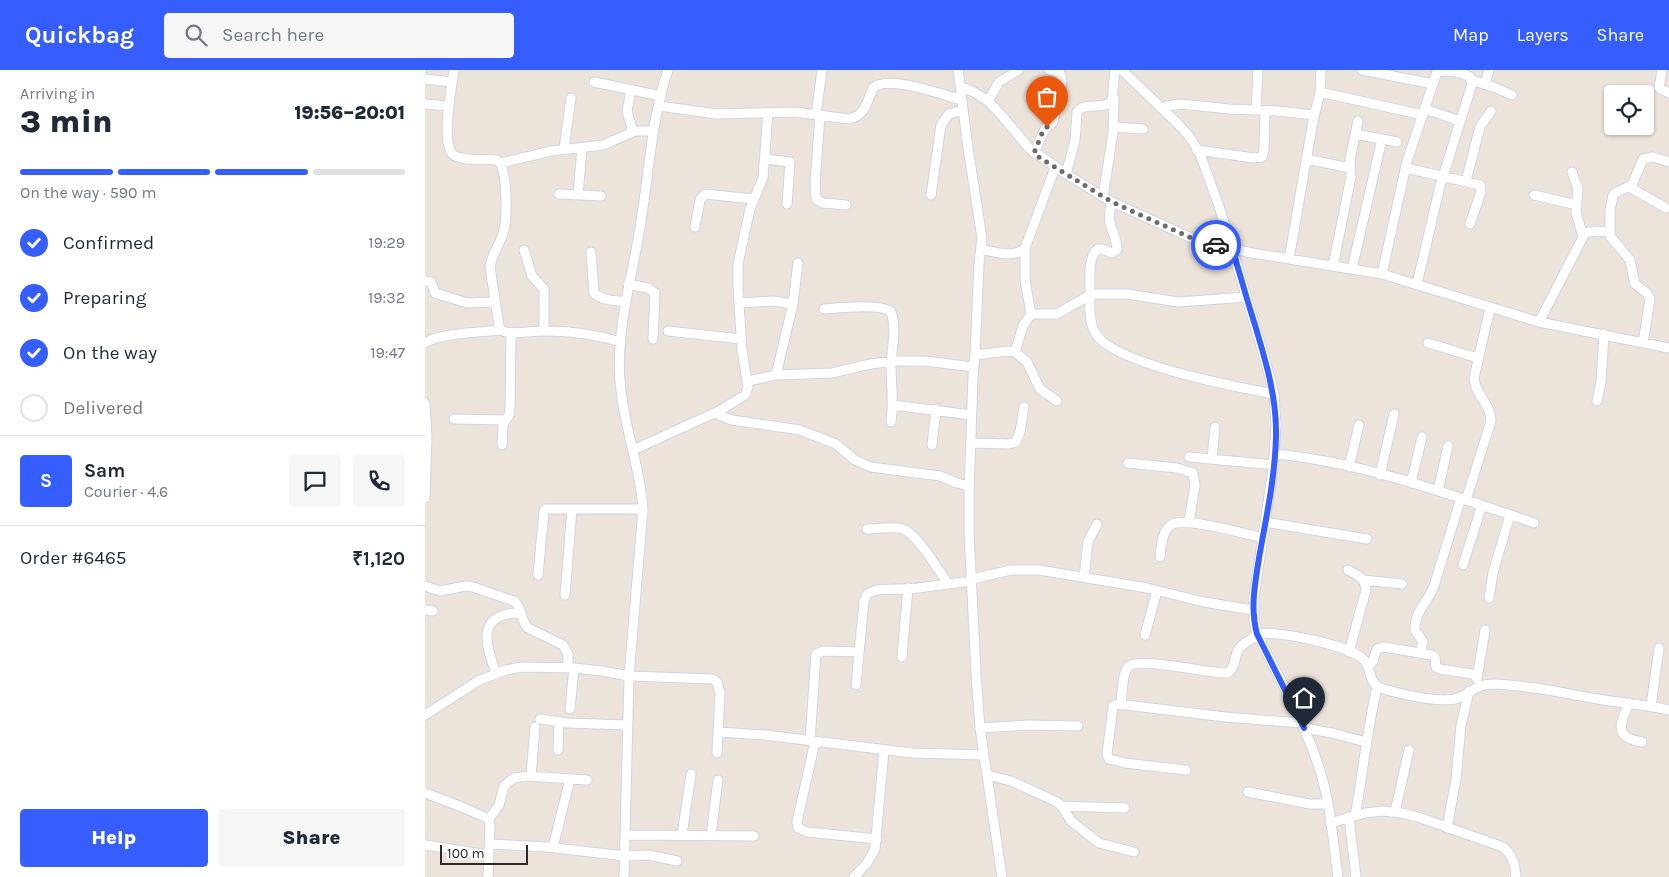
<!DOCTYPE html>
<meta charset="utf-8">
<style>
body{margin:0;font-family:Karla,sans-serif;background:#f6f6f7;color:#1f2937;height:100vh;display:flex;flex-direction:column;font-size:19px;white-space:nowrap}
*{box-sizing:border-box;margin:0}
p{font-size:16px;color:#747a83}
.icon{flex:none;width:28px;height:28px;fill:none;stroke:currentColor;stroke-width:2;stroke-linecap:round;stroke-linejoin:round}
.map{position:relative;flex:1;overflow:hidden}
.drawer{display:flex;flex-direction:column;background:#fff;width:425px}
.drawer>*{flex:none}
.tools{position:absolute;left:1179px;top:15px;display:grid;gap:10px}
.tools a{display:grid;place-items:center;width:50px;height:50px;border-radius:5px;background:#fff;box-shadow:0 1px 4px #0004;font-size:25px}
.scale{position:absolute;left:15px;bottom:12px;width:88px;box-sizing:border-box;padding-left:5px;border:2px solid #2a2a2a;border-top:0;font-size:14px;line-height:18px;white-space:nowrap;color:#2a2a2a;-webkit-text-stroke:4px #fff;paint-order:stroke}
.pin{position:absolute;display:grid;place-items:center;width:42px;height:42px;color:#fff;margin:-51px -21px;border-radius:50% 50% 50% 0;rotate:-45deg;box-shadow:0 0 5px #0007}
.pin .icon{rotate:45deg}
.courier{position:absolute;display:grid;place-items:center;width:50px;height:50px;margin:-25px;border:4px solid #365efe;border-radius:50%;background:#fff;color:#222;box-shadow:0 1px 6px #0007}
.summary em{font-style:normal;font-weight:800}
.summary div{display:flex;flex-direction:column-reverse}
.summary{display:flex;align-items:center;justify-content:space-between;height:85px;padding:0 20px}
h1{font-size:32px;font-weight:800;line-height:38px}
.bar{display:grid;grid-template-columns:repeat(4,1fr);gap:8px 5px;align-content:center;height:60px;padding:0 20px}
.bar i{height:6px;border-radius:4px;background:#e0e1e3}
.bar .active{background:#365efe}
.bar p{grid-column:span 4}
.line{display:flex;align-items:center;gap:12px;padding:0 20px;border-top:1px solid #e0e1e3}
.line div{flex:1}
.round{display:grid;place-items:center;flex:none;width:52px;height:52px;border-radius:5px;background:#f6f6f7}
ol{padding:0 20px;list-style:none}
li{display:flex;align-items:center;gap:15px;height:55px}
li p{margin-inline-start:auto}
li .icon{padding:5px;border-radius:50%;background:#365efe;color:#fff;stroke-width:4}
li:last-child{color:#747a83}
li i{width:28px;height:28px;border:2px solid #e0e1e3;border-radius:50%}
.action{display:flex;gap:10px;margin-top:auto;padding:10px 20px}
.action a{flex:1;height:58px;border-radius:5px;background:#365efe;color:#fff;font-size:20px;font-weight:800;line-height:58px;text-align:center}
.action a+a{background:#f6f6f7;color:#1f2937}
header{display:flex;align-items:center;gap:30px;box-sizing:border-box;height:70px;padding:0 25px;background:#365efe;color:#fff}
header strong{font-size:24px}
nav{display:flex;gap:28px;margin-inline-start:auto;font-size:18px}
.search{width:350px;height:45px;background:#f6f6f7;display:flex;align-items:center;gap:12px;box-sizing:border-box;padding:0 18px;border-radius:5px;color:#747a83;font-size:19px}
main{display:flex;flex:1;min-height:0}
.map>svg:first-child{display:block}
</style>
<header>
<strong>Quickbag</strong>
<div class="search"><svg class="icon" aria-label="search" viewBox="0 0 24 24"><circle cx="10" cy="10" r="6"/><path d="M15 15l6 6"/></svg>Search here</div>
<nav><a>Map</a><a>Layers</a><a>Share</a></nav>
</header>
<main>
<section class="drawer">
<div class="summary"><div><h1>3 min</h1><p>Arriving in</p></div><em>19:56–20:01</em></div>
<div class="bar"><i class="active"></i><i class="active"></i><i class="active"></i><i></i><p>On the way · 590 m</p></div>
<ol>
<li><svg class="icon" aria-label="check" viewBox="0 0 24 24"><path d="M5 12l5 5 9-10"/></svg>Confirmed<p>19:29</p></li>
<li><svg class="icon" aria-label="check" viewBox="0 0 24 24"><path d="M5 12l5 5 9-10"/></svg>Preparing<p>19:32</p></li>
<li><svg class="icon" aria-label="check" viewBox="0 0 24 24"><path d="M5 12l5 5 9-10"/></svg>On the way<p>19:47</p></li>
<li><i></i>Delivered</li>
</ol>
<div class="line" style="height:90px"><b class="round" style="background:#365efe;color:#fff">S</b><div><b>Sam</b><p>Courier · 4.6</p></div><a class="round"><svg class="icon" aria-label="chat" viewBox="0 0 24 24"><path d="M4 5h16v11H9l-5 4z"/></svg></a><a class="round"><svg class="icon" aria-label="phone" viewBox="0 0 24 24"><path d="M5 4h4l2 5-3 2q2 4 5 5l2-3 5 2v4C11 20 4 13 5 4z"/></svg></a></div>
<div class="line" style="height:65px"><div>Order #6465</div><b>₹1,120</b></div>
<div class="action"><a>Help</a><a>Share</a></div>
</section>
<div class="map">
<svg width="1244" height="807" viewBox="0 0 1244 807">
<rect width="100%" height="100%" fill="#ece4db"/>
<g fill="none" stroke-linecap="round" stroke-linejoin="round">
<!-- minor casing -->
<g stroke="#d0d4e3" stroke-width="11">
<path id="minor" d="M 29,0 C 27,16 14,77 30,86 C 43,92 59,88 72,90 C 83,97 82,147 79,160 C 76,173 67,183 65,197 L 74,256 L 76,260 C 84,265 93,262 102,262 C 134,259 165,263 196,272
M 533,0 L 543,78 L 557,168 L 554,194 L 550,285 L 548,306 L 544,424 L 544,462 L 551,604 L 555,658 L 577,807
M 697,0 L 752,53 L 764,66 L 775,84 L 794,136 L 807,178 L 841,293 L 849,324 L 851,356 L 848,399 L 829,527 L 829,550 L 832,564 C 855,610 881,654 896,704 C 906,737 908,773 913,807
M 937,0 L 1008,14
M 1237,0 L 1234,18 L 1244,23
M 0,9 L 27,12
M 1047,10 L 1071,18 L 1087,25
M 169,12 L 236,26
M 1060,13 L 1064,0
M 536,17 L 549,22 L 563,31 L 578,47 L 604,78 L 638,102 L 687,132 L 773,171 L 827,183 L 957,204 L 1114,252 L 1244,278
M 206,20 L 202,41 L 208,62
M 895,22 L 998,45
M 563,31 L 574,12 L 594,0
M 0,34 L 24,36
M 234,36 L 292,44 L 370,42 L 424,49 C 442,45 441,31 449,17 C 465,5 518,25 537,30
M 738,39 L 742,36 L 756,34 L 804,39 L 852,41 L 889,45
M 1000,39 L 1035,51
M 831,40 L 833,0
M 391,45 L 397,0
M 395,45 L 390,113 L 391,129 L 398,133 L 421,135
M 689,57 L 718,59
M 930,64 L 972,72
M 139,79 L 146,28
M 772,80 L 829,88 L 837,87 L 839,80 L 840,41
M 609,83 L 620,59 L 628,52 L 637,10 L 635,3 L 624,0
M 340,89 L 365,92 L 362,134
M 881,89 L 925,98
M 76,93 L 126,81 L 178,75 L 210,61 L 229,61
M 981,98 L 1055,115 L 1056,122 L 1045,154
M 641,104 L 650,71 L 652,42 C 661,31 678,41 687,31 L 690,0
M 1041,111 L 1055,57 L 1066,41
M 1204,117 L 1241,138
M 134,124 L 176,126
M 153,125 L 157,78
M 506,125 L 516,55 L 524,44 L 538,40
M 1109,125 L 1152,135
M 678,127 L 688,62 L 689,28
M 687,132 C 679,158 692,160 692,180 L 687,183 L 677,179 L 673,179 C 663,186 665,208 665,219 C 665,232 663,252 671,264 C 689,294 812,317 849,324
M 270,157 L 275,130 L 280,124 L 328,129
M 1158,163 L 1171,161 L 1184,162
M 600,178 L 600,210 L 606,244
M 556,179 C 571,182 588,189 600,178 L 630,98
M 99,180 L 107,206 L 119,219 L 119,261
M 166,182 L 169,223 C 177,231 190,230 200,232
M 864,189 L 888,51 L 895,22 L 896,0
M 908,196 L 926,107 L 925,89 L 933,51
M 927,199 L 957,69
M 957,204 L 982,91 L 1011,5 L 1012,2 C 1022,0 1036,2 1045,7 L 1047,14 L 1015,116 L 992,214
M 0,211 L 6,212 L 10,223 L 42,233 L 70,232
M 203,214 L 223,218 L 230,223 L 228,269
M 314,233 L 348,231 L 368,234
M 399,239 C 413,238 457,233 466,242 C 472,258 467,277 466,293 C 466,313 469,332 466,352
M 1114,252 L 1158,167 L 1151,142 L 1153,119 L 1147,102
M 243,261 L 316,269
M 0,273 C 14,263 57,262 76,260
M 1003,273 L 1053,288
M 1218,273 L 1225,229 L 1222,223 L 1210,214 L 1205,190 L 1185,166 L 1185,140 L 1188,126 L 1190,123 L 1207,115 L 1218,89 L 1228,87 L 1244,92
M 590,282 L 598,256 L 606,244 L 632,244 L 665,225 L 673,224 L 702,224 L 753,232 L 822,227
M 550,285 L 583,281 L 590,282 L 602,292 L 615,319 L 632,331
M 351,305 L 368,234 L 373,193
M 323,311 L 351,305 L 407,303 L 445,294 L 472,291 L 500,291 L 549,297
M 1172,331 L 1176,312 L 1179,264
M 0,333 L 2,367 L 0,428
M 468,335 L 546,345
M 289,343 L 307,350 L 375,360 L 411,374 L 430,390 L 446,397 L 515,406 L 532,413 L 544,416
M 29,349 L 81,350
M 546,373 L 584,374 L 591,372 L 595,362 L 599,337
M 77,375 L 78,355 L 84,345 L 85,338 L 86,263
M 507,375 L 511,339
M 208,380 L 296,340 L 320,325 L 323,317 L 317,280 L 313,217 L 313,194 L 325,139 L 338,108 L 343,42
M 850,384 C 938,392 1026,425 1109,453
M 764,387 L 849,395
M 787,389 L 790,357
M 703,393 L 752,398 L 768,403 L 770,415 L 764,452
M 924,397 L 934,355
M 955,405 L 969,344
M 986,413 L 997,367
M 1013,421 L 1023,376
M 1041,430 L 1066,351 C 1066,334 1050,325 1049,308 L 1065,238
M 840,452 L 942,469
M 442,459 C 453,459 468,456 478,459 C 492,464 515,502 523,514
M 735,487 C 736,477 737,461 746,455 C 758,446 821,464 838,468
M 1038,495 L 1057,435
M 923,500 C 932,505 941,509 941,520 L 924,582
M 113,505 L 119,441 L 121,439 L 218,439
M 659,507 L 663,472 L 672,454
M 547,509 L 586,500 L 614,500 L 722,518 L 779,532 L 828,540
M 938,510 L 977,514
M 0,516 L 15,521 L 41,516 L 48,517 L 89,531 C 98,538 95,550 103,558 L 138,575 L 143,584 L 143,598
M 140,525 L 147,439
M 1064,528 L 1068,503 L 1085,445
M 0,540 L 8,541
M 720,565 L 732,521
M 995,584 L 998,572 L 990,560 C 989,542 1003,532 1009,516 L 1036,428
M 477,587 L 483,518
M 943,597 L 948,591 L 952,579 L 959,577 L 1007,585 L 1010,587 L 1011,597 L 1015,599 L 1053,605
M 71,603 C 59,572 52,543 96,543
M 1052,609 L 1060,560
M 431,615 L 439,531 L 442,524 L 451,520 L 493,518 L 547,511
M 1204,633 C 1195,654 1188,667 1217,672
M 696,635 C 697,625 697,604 703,597 C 711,586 786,604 802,603 C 811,598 809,588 813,580 C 816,575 820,573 825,570 C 828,568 830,564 834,564 C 852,560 927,576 939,590 C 948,600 942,615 959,619 C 975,624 1018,634 1033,628 C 1048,623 1050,614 1068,614 C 1103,615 1138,623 1173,629 C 1196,633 1220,635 1244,640
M 1226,636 L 1234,578
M 145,639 L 149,598
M 0,645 L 53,611 L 81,600 L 97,597 L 149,598 L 177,601 L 204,606 L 288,609 L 292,612 L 295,623 L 292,683
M 115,649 L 143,653 L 202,655
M 555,658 L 604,655 L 653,656
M 879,658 L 907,663 L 941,672
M 294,662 L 340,665 L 487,683 L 559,685
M 385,671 L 391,584 L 398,581 L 434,582
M 390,672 L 372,752 L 373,758 L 382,762 L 452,769
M 133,680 L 134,651
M 761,700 L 700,693 L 684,689 L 682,684 L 688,636 L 693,634 L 800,647 L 877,653
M 562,705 L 586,711 L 630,731 L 637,736 L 646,751 L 674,773 L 709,782
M 106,706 L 110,657
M 823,722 L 885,734 L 903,734
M 0,723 L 37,737 L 64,749 L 65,756 L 63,807
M 637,736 L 700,738
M 970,742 L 984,680
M 930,746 C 938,703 942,660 952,617
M 924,747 L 931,807
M 64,749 L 74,735 L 79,716 L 89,708 L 103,706 L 162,710
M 905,753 L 940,743 L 958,741 L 976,743 L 993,747 L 1078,777 C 1088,785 1090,795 1091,807
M 1022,758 L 1031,709 L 1036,656 L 1044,621
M 201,765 L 329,766
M 257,765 L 266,704
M 286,765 L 293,710
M 65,774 L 122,777 L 200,786 L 223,785 L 252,791
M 0,775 L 64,785
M 128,777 L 145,709
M 199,807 L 204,606 L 218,439 C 215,395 198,355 195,311 C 191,258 207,209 215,157 C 224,105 226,50 243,0
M 429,807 L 442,793 L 450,779 L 459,680"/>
</g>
<!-- minor -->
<use href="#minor" stroke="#fff" stroke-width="9"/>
</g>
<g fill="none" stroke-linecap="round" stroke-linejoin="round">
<!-- done -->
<path stroke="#6e6b68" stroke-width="5" stroke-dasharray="0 9" d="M 622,57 L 618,61 L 609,83 L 615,88 L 687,132 L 773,171 L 791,175"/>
<!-- route -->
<path stroke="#365efe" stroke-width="6" d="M 791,175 L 807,178 C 815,204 822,230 830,255 C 841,292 852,328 851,367 C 850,408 841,448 834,488 C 830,514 825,538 832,564 L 879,658"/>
</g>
</svg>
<div class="tools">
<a><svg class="icon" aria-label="locate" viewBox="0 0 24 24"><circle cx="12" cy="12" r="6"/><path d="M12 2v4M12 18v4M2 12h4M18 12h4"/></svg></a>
</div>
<div class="scale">100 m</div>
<div class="pin" style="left:622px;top:57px;background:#ea580c"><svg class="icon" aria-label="bag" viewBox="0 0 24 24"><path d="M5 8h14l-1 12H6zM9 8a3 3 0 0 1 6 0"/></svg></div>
<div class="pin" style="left:879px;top:658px;background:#1f2937"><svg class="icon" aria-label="home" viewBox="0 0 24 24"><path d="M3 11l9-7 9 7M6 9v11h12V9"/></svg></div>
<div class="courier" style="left:791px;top:175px"><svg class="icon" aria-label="car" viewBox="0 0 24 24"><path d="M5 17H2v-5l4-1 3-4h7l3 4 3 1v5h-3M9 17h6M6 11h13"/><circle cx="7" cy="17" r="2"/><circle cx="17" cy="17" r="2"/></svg></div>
</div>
</main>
